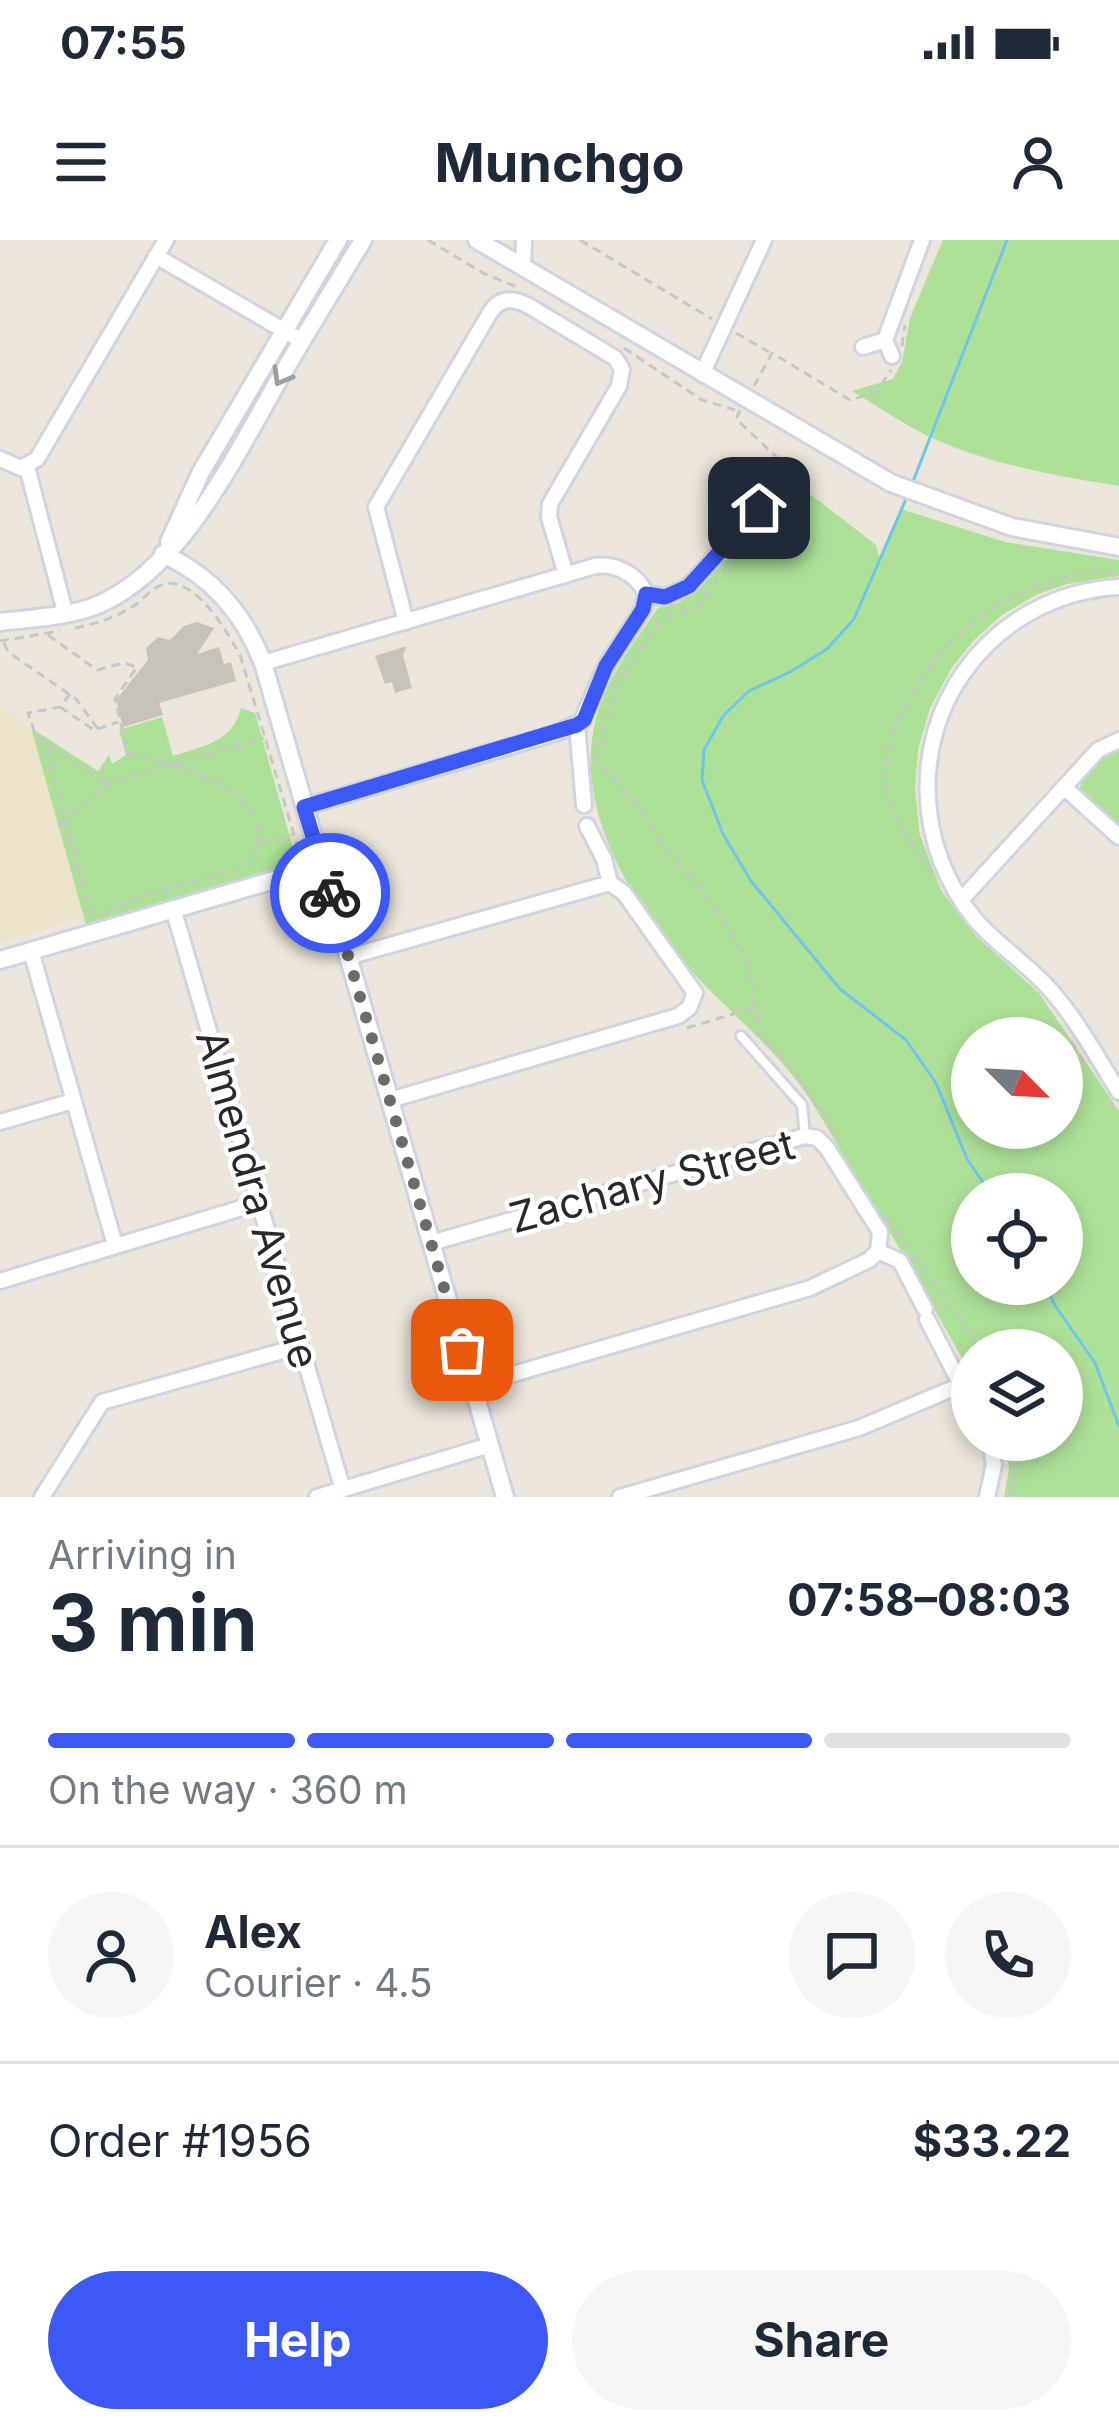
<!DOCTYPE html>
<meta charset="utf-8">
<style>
body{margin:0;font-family:Inter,sans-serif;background:#f6f6f7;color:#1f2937;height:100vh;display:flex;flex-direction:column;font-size:45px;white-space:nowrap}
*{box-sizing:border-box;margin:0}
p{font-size:39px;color:#747a83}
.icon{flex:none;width:66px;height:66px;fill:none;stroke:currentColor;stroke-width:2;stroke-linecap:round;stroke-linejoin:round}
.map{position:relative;height:1257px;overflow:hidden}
.sheet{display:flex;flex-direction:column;background:#fff;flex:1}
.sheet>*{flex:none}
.needle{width:78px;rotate:114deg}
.controls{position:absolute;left:951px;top:777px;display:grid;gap:24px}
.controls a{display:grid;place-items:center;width:132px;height:132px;border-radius:50%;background:#fff;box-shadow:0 6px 18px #0003;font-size:60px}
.pin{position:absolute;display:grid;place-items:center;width:102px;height:102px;color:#fff;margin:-51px;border-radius:24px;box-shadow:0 6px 18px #0006}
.courier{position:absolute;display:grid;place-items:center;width:120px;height:120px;margin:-60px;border:9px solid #3c58f7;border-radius:50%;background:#fff;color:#222;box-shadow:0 3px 15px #0007}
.headline em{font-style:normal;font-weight:700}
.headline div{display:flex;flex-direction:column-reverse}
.headline{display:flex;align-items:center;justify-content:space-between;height:204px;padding:0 48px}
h1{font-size:78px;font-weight:700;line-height:90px}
.bar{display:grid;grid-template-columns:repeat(4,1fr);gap:18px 12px;align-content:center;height:144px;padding:0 48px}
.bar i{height:15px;border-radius:9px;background:#e0e1e3}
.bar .on{background:#3c58f7}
.bar p{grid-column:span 4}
.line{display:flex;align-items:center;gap:30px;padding:0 48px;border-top:3px solid #e0e1e3}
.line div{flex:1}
.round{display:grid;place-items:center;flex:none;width:126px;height:126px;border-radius:63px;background:#f6f6f7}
.button{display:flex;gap:24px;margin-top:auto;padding:24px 48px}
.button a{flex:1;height:138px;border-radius:72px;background:#3c58f7;color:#fff;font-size:48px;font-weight:700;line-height:138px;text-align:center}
.button a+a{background:#f6f6f7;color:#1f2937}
.status{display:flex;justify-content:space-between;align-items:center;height:84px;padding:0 60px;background:#fff;direction:ltr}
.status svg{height:33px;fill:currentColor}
header{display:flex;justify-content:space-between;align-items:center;height:156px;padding:0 48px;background:#fff;font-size:54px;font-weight:700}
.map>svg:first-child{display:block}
</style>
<div class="status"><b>07:55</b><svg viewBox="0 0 49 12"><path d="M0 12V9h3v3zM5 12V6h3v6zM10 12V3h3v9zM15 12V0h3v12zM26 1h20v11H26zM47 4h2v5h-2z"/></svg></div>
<header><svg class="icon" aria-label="menu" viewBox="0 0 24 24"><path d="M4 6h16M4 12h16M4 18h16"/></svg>Munchgo<svg class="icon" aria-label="person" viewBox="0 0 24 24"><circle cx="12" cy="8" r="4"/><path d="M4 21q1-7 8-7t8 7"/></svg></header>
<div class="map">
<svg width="1119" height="1257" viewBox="0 0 1119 1257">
<rect width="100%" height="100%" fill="#ebe5db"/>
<!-- education -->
<path fill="#ede3ca" d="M 0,467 L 31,488 L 83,678 L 0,702 Z"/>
<!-- green -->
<path fill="#aee198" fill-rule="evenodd" d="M 943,0 L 1119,0 L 1119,246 C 1056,236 993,225 934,199 C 906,186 879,167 852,151 L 893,139 L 902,122 L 910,78 Z
M 793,241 L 876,305 L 880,319 L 901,269 L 1005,302 L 1119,320 L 1119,336 L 1067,344 L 1036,355 L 1002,375 L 974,400 L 951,429 L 930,468 L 918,510 L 915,550 L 920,595 L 941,650 L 976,696 L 1039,753 L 1119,871 L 1119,1257 L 1004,1257 L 1009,1230 L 1005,1200 L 1062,1200 L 1062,1110 L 972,1110 L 972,1136 C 932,1064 891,993 848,923 C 832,897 818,869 800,845 C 766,799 718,763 681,719 C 628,657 573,563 596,479 C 607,437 634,403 658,368 L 678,363 L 698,350 ZM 972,798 L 1062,798 L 1062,888 L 972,888 ZM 972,954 L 1062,954 L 1062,1044 L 972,1044 Z
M 241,468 L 255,473 L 297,622 L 86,685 L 31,488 L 98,531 L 109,515 L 112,524 L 126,515 L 119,490 L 162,477 L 173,516 C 203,506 233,502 241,468 Z
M 1119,508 L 1119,591 L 1079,554 C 1080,534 1101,515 1119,508 Z"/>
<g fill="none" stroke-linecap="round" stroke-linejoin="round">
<!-- stream -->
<path stroke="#6fc6ec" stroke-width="3" d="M 912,244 L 1007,0
M 906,259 L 854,379 L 827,409 L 790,432 L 749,451 L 723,476 L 704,510 L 702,540 L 723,594 L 751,641 L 840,749 L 906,800 L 936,843 L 967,919 L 991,954
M 1046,1044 L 1054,1064 L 1095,1123 L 1119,1186"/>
</g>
<!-- building -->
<path fill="#c7c3ba" d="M 197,382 L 214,388 L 197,414 L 219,407 L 224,424 L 231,422 L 236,441 L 159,463 L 163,475 L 123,487 L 116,460 L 148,420 L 146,408 L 158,397 L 170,400 L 184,386 Z
M 407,406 L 403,415 L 412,448 L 395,453 L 392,442 L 385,444 L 375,416 Z"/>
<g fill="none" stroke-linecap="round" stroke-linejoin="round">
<!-- service casing -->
<g stroke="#d0d3e2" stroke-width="14">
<path id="service" d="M 741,796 L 802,865 L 805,896"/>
</g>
<!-- minor casing -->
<g stroke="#d0d3e2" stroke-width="20">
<path id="minor" d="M 156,16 L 302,101
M 523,27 L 524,0
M 885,100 L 922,0
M 863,107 L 885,100 L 892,116
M 702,134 L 764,0
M 0,219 L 21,228 L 37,219 L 166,0
M 27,227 L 65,372
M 770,254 L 759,268 L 773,280
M 1119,347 C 1057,350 1000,381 964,432 C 911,506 917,608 974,678 C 997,706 1030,725 1053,753 C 1079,783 1098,819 1119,852
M 646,354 L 665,357 L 689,346 L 759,268
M 406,382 L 376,267 L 491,71 C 501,57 514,58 529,66 L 615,118 L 622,129 L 619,146 L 550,264 L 549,277 L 566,335
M 263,423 L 595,326 C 616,323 638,335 646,354 L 643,369 L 606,426 L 581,482 L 556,493 L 304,567
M 577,485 L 584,565
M 1064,547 L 1119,597
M 587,586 L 604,619 L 610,643
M 961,660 L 1098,510 L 1119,500
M 173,668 L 343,1250
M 31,711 L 115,1005
M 348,717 L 610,643 L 624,653 L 695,753 L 689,768 L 678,776 L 390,860
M 0,882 L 73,861
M 431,1003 L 805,896 L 817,898 L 827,908 L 880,992 L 878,1011 L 869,1020 L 810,1048 L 472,1146
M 878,1011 L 900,1021 L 925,1069
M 0,1041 L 258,963
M 927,1079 L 961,1145
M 42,1257 L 102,1162 L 300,1106
M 317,1257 L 490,1205
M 620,1257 L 859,1188 L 961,1145 L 972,1164
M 987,1257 L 994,1225 L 990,1200"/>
</g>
<!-- tertiary casing -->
<g stroke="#d0d3e2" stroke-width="22">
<path id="tertiary" d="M 477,0 L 891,243 L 1012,287 L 1119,307
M 169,302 L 201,232 L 338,0
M 163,314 C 212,336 244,374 263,423 L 505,1257
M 0,382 C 32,378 70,377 100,364 C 182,327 234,218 277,143 C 305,95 334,48 363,0
M 0,720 L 322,626"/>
</g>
<!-- path -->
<path stroke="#c7c7c7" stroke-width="3" stroke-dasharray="9 6" stroke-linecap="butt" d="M 428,0 L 483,33 L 517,47
M 580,0 L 712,79
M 736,93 L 769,112
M 902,106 L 905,85
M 624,108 L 702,160 L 735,170
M 754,146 L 772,113 L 850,160 L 876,152 L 891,130
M 740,170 L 736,179 L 797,236 L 788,276
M 774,292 L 766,301 L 735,316 L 696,368 L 661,378 L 616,446 L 595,520 L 638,565 L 661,603 L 714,667 L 750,726 L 757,792 L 794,831 L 840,903
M 75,388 C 99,383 118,377 138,363 C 145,357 152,349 161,345 C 193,332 230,395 241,418 L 301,618
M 48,395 L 97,430 L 124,423 L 137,427 L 115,459 L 128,513 C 171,525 268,545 257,604
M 0,401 L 60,391
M 4,403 L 8,412 L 76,459 L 98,489
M 70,454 L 60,467 L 28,473 L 36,496 L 45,503 L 91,677
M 60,467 L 94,490 L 118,482
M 48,505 L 105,543
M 58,585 L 110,542 L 264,498
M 931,633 C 914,603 890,580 885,545 C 882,520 891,496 901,474 C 941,388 1024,332 1119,331
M 105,673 L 137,658 L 249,626 L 257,604 L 292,595
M 687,788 L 753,768
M 1071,801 L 1085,823
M 1109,861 L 1119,874
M 887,977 L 981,1110
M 1009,1257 L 1018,1229 L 1018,1200"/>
<!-- service -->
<use href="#service" stroke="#fff" stroke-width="8"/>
<!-- minor -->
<use href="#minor" stroke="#fff" stroke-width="14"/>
<!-- tertiary -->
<use href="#tertiary" stroke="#fff" stroke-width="16"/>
</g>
<!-- one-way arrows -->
<defs><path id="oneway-chevron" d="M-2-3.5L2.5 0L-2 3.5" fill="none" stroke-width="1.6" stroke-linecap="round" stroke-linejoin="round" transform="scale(3)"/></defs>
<use stroke="#9f9f9f" href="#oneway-chevron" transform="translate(281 137) rotate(120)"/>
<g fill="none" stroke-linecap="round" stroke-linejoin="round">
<!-- done -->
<path stroke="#6d6b67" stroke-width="12" stroke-dasharray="0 21.6" d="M 330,653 L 462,1110"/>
<!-- route -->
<path stroke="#3c58f7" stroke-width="15" d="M 330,653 L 304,567 L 577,485 L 584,480 L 606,426 L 643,369 L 646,354 L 665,357 L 689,346 L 759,268"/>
</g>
<g text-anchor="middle" stroke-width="9" stroke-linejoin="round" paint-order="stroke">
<!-- street labels -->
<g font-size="42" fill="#292929" stroke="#fff">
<text transform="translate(652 941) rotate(-15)" y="15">Zachary Street</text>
<text transform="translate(258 959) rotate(74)" y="15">Almendra Avenue</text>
</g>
</g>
</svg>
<div class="controls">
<a><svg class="needle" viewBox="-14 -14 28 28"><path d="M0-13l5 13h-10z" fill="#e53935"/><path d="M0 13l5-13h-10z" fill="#747a83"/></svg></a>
<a><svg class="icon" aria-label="locate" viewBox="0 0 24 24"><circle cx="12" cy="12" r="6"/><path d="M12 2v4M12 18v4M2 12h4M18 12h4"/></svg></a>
<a><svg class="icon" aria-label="layers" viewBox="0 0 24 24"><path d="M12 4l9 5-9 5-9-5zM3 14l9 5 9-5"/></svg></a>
</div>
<div class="pin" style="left:462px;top:1110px;background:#ea580c"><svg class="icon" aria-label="bag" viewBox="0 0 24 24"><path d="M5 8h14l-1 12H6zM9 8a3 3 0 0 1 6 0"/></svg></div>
<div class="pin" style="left:759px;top:268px;background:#1f2937"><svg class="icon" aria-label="home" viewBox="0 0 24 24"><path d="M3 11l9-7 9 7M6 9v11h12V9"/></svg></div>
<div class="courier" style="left:330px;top:653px"><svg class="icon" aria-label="bike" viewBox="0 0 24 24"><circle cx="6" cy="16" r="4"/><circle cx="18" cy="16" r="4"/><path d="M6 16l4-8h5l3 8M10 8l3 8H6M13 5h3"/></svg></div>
</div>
<section class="sheet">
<div class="headline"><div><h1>3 min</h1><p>Arriving in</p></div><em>07:58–08:03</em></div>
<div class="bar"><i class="on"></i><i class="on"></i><i class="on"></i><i></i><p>On the way · 360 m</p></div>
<div class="line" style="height:216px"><a class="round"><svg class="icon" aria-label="person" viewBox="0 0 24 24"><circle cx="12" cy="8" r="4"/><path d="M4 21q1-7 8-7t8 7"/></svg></a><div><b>Alex</b><p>Courier · 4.5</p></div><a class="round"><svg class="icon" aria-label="chat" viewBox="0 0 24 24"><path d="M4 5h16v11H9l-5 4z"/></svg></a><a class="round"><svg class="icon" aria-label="phone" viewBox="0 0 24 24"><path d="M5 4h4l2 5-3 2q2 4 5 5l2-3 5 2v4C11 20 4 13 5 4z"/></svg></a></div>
<div class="line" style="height:156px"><div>Order #1956</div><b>$33.22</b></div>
<div class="button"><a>Help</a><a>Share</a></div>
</section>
